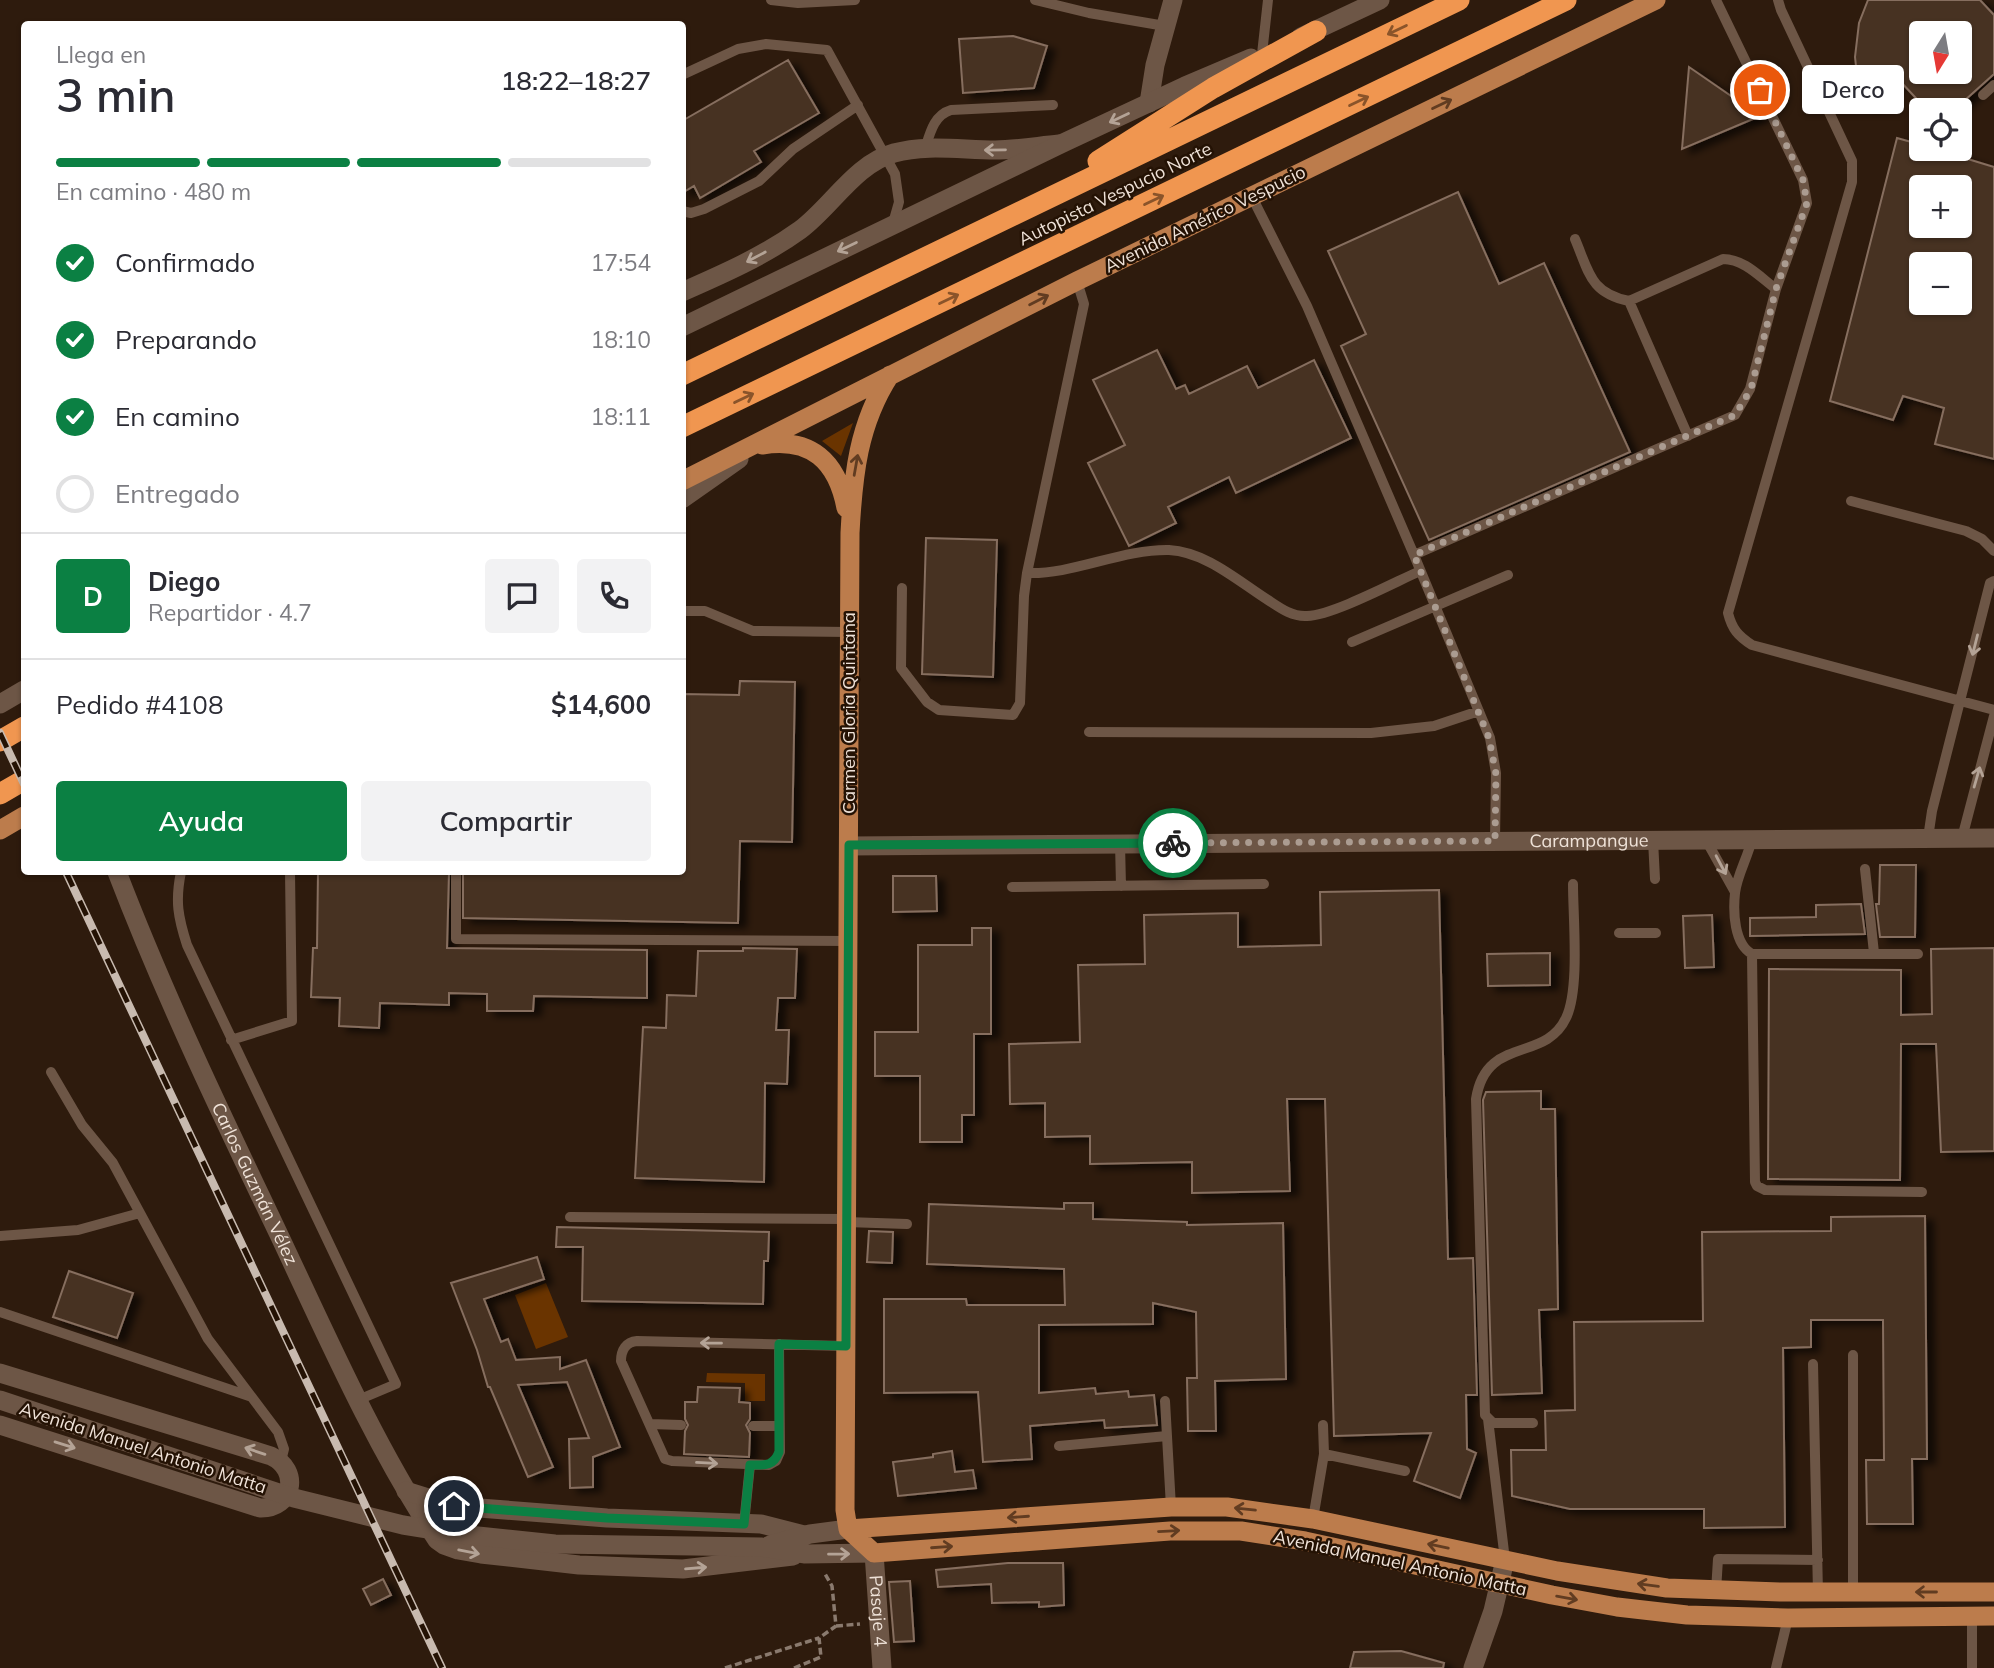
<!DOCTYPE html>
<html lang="es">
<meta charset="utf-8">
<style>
body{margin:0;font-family:Mulish,sans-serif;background:#f2f2f3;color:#2b2b33;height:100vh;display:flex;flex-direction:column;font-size:26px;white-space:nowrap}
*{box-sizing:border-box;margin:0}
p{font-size:23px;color:#7c7c81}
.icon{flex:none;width:38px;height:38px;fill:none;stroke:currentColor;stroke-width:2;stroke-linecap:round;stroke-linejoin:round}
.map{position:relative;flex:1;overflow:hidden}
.drawer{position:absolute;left:21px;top:21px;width:665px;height:854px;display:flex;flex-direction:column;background:#fff;border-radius:7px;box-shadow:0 2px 5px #0004}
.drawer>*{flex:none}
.needle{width:46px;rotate:191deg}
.tools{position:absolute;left:1909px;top:21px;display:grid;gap:14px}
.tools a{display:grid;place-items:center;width:63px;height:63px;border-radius:7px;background:#fff;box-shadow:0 2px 5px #0004;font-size:35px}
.pin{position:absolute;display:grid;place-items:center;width:60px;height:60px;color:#fff;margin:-30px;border:4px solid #fff;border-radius:50%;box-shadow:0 2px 7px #0007}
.courier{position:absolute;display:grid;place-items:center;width:70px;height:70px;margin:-35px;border:5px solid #0b8043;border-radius:50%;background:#fff;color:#222;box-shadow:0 2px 9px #0007}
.bubble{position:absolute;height:49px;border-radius:7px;background:#fff;box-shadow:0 2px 5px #0004;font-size:23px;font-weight:600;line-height:49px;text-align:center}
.head em{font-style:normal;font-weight:600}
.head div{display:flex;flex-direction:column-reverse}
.head{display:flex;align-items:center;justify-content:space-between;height:119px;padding:0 35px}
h1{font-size:46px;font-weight:600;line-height:52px}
.bar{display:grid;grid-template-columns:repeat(4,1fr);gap:10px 7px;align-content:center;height:84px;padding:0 35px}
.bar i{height:9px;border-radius:5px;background:#e1e1e2}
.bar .current{background:#0b8043}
.bar p{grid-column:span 4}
.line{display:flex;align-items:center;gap:18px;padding:0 35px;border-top:2px solid #e1e1e2}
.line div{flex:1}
.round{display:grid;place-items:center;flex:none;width:74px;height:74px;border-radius:7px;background:#f2f2f3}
ol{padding:0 35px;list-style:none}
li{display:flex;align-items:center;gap:21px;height:77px}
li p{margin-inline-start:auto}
li .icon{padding:7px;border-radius:50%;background:#0b8043;color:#fff;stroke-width:4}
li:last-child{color:#7c7c81}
li i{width:38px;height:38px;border:4px solid #e1e1e2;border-radius:50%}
.cta{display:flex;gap:14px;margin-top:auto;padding:14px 35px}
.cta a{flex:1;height:80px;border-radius:7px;background:#0b8043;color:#fff;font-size:28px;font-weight:600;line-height:80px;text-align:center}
.cta a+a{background:#f2f2f3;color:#2b2b33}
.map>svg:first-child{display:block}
</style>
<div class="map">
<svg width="1994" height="1668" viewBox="0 0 1994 1668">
<defs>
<filter id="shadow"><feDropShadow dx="8" dy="4.5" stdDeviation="3.5" flood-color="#0009"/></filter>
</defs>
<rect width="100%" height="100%" fill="#2e1b0d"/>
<!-- green -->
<path fill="#6a3400" d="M 853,423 L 841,456 L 822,441 Z
M 546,1283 L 568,1337 L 536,1349 L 515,1295 Z
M 707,1373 L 765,1374 L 765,1401 L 745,1401 L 745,1383 L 706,1382 Z"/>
<!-- building -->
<path fill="#473223" stroke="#866e5e" stroke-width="2" fill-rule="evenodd" filter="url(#shadow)" d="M 1868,0 L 1980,0 L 1994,15 L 1994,74 L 1954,110 L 1927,110 L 1899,80 L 1868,107 L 1857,75 L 1855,57 L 1859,23 ZM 1922,33 L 1960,33 L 1960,72 L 1922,72 Z
M 1013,36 L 1047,46 L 1034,88 L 963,93 L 959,39 Z
M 788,60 L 819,113 L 754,151 L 761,162 L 700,198 L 694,186 L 682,193 L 682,121 Z
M 1689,67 L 1760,116 L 1682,149 Z
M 1897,138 L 1922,145 L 1922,149 L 1935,149 L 1994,167 L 1994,459 L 1935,444 L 1944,408 L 1903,396 L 1893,420 L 1830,401 ZM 1922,187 L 1960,187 L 1960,226 L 1922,226 ZM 1922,264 L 1960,264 L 1960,303 L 1922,303 Z
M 1458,192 L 1499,284 L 1544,263 L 1630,452 L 1429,540 L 1341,346 L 1366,334 L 1328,251 Z
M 1157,350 L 1176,389 L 1185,385 L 1189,394 L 1247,366 L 1258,388 L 1314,360 L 1351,438 L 1236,493 L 1229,477 L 1168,507 L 1176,523 L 1129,546 L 1088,463 L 1125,445 L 1093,380 Z
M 926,538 L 997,540 L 993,677 L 922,674 Z
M 740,681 L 795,682 L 792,842 L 740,841 L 738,923 L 463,918 L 463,872 L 682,872 L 682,694 L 739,695 Z
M 1880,865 L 1916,865 L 1915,937 L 1880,937 L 1876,904 L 1879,904 Z
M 318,872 L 449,872 L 447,948 L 647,950 L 647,998 L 534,996 L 533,1011 L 487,1011 L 487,994 L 449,993 L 449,1005 L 380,1003 L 379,1028 L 339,1026 L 340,998 L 311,997 L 313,948 L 317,948 Z
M 893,876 L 936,876 L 937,911 L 893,912 Z
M 1439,890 L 1448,1259 L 1473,1258 L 1477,1395 L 1466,1395 L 1467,1449 L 1476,1453 L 1460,1498 L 1414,1481 L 1431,1433 L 1334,1436 L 1325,1099 L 1287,1099 L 1290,1191 L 1192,1193 L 1192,1162 L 1090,1164 L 1090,1136 L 1045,1137 L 1045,1103 L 1010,1104 L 1009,1044 L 1080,1042 L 1078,965 L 1145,964 L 1144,915 L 1238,913 L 1238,947 L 1321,945 L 1320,892 Z
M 1861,904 L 1865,934 L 1750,936 L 1750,918 L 1816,917 L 1816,905 Z
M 1712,915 L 1714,967 L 1685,968 L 1683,916 Z
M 972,928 L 991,928 L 991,1034 L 974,1034 L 974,1115 L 962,1115 L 962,1142 L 920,1142 L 920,1076 L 875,1076 L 875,1032 L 918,1032 L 918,945 L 972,945 Z
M 743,948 L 797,949 L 795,998 L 778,998 L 776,1030 L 789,1030 L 787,1084 L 765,1083 L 764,1182 L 635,1178 L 643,1027 L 666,1028 L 667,995 L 696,996 L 698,951 L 743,951 Z
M 1994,948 L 1994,1151 L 1941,1152 L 1936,1044 L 1901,1044 L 1900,1180 L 1768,1179 L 1769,969 L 1901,970 L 1901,1015 L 1932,1014 L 1931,949 Z
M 1550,953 L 1550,985 L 1488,986 L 1487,954 Z
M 1541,1091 L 1541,1109 L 1555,1109 L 1558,1309 L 1539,1310 L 1542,1393 L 1492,1395 L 1483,1100 L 1486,1092 Z
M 1064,1203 L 1093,1203 L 1093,1219 L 1187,1222 L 1187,1225 L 1283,1223 L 1286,1379 L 1215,1381 L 1216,1431 L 1188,1431 L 1187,1378 L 1197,1378 L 1196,1312 L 1153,1303 L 1153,1324 L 1039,1325 L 1039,1393 L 1095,1388 L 1096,1394 L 1128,1391 L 1129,1397 L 1154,1395 L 1157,1425 L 1105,1428 L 1104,1420 L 1030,1426 L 1032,1459 L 983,1462 L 978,1392 L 884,1393 L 884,1299 L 966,1299 L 967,1305 L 1065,1305 L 1064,1269 L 927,1264 L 929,1204 L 1064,1209 Z
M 1925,1216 L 1927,1459 L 1912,1459 L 1913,1524 L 1867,1524 L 1866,1460 L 1884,1460 L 1883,1320 L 1811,1320 L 1811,1347 L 1783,1348 L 1785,1527 L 1704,1528 L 1704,1509 L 1570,1509 L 1512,1496 L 1511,1450 L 1546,1450 L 1545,1411 L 1575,1410 L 1574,1322 L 1703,1321 L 1702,1232 L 1831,1231 L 1831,1217 Z
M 557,1227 L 769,1232 L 768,1261 L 764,1261 L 763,1304 L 582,1301 L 583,1247 L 556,1247 Z
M 869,1231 L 893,1232 L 892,1263 L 867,1262 Z
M 537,1257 L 544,1279 L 484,1299 L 501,1342 L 508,1339 L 516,1360 L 560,1357 L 560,1369 L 586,1360 L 620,1447 L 593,1457 L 593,1487 L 570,1488 L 569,1439 L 589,1438 L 567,1382 L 518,1385 L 553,1467 L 528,1477 L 490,1387 L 488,1387 L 477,1350 L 451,1283 Z
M 69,1271 L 133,1293 L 117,1338 L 53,1317 Z
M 698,1387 L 740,1388 L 739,1402 L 750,1403 L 750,1419 L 746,1425 L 750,1433 L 749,1457 L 684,1454 L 685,1431 L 688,1425 L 685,1419 L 685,1402 L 697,1402 Z
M 952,1451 L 955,1472 L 973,1470 L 976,1488 L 898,1496 L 893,1462 L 933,1457 L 933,1454 Z
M 1008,1563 L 1063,1563 L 1064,1605 L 1039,1607 L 1039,1602 L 992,1603 L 991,1584 L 938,1587 L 936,1570 Z
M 383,1579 L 391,1595 L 371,1605 L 363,1589 Z
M 910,1581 L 914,1641 L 894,1642 L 889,1582 Z
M 1401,1651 L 1444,1663 L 1443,1668 L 1350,1668 L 1354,1652 Z"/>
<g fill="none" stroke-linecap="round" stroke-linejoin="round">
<!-- path -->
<path stroke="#8a7a6e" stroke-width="3.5" stroke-dasharray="7 3.5" stroke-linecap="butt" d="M 836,1626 L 860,1624
M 725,1668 L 819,1638
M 794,1668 L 821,1657 L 819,1638 L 836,1626 L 832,1586 L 824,1572"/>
<!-- service -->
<path stroke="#6d5646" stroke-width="10" d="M 771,0 L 798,3 L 855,0
M 1035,0 L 1089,13 L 1165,26
M 1778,0 L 1781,10 L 1852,161 L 1852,182 L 1728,613 C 1732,629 1738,636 1752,645 L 1994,710
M 1262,54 L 1268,0
M 682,75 L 738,49 L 766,44 L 827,50 L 895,174 L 899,202 L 893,223
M 1983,95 L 1994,85
M 925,149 C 930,133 934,115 951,110 L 1053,105
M 1252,197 L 1307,306 L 1414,555 L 1490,738 L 1496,773 L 1495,841
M 682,211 L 691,213 L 704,209 L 759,181 L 793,149 L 858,105
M 1575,239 C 1589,272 1590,293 1629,301 L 1723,259 C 1744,259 1760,277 1776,289
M 1629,301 L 1688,436
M 1851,501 L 1966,531 L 1982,539 L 1994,551
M 1414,555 L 1735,415 L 1750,389 L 1776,289 L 1807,203 L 1803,180 L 1716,0
M 1027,573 C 1072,575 1122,549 1169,550 C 1206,552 1238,581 1268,600 C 1280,608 1292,617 1307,616 C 1333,615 1393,583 1420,571
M 902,588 L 901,668 L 927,702 L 939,710 L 1013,715 L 1020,703 L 1024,596 L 1027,573 L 1084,304 L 1077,281
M 682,611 L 705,611 L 753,631 L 849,632
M 1352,642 L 1508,575
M 1089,732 L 1371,733 L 1434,726 L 1479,711
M 1928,838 L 1932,811 L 1990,583 L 1994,581
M 1962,838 L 1994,716
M 1752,839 C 1748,857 1737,875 1735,893 C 1733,912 1734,944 1752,954 L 1918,954
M 1653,840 L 1655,879
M 1706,840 L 1735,892
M 1120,843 L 1121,886
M 1865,869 L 1874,953
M 181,872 C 175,901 178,917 187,945 L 396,1384 L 358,1400
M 456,872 L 456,939 L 848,941
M 1012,887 L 1264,884
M 1619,933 L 1656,933
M 1752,954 L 1755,1182 L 1757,1186 L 1765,1190 L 1922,1192
M 231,1040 L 292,1021 L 290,872
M 51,1072 L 82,1125 L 113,1163 L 208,1339 L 278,1432 L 284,1449 L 281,1461
M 570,1217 L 846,1219
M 846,1222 L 907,1224
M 0,1236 L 78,1230 L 140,1213
M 0,1312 L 249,1396
M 779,1344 L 780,1452 L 776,1461 L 769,1465 L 672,1461 L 665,1459 L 621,1361 C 621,1350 626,1342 637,1341 L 846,1346
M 1853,1355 L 1853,1592
M 1813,1364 L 1818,1593
M 1165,1401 L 1171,1507
M 1488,1419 L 1505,1560
M 1533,1423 L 1493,1423 L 1485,1415 L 1476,1099 C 1486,1035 1545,1063 1566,1018 C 1580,989 1573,919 1573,884
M 650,1424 L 681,1425
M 753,1426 L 779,1426
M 1059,1446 L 1167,1436
M 1324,1454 L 1405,1471
M 1313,1519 L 1324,1454 L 1323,1425
M 744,1524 L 750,1465
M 1716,1591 L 1718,1559 L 1818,1560
M 1776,1668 L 1788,1618
M 1972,1668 L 1972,1616"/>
<!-- minor -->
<g stroke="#6d5646" stroke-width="19">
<path d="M 1149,103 L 1155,65 L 1173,0"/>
<path d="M 0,1373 L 271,1456 C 301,1470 293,1509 260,1508 L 0,1425"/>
<path id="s1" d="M 874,1553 L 882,1668"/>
<path d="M 1473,1668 L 1493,1611 L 1505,1560"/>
</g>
<!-- tertiary -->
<g stroke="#6d5646" stroke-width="19">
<path d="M 682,292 C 723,274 764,256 800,230 C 832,206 855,164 894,153 C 926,144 962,150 995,150 C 1016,150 1038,146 1059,144"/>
<path d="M 682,499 L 739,459"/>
<path id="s2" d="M 849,846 L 1994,838"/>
<path id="s3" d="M 117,872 C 165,997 223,1118 281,1239 C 329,1341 375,1446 437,1540 L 444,1545 L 458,1550 L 481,1554 L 579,1565 L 683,1569 L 793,1556"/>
<path d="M 406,1491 L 454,1506 L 607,1518 L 761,1524 L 804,1535"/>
</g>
<!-- secondary -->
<path stroke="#6d5646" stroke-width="19" d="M 1301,37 L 1380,0
M 682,327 L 1063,143 L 1185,86 L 1251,58
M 0,704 L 24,690
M 0,1400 L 294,1498 L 403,1525 L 459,1534 L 555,1544 L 762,1547 L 804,1554 L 874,1553
M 770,1545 L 810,1534 L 848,1529"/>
<!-- primary -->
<path stroke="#bc7c4c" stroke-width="19" d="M 890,375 C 858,424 853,476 850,533 L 845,1510 L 848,1529 L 874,1553 L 1170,1531 L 1241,1531 L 1305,1541 L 1552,1595 L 1617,1607 L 1687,1615 L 1788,1618 L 1994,1616
M 762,445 C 811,437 837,461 846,508
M 682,481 L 1077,281 L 1656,0
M 0,830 L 24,816
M 848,1529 L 1171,1507 L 1227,1507 L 1313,1519 L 1557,1571 L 1667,1588 L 1780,1592 L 1994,1592"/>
<!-- motorway -->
<path stroke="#f09650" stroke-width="21" d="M 1098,161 L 1213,88 L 1316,31
M 682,375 L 1459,0
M 682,427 L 1566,0
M 0,741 L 24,727
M 0,794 L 24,780"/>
<!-- rail casing -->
<g stroke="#c8baaf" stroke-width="8">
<path id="rail" d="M 0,733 L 24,784
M 66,872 L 442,1668"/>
</g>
<!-- rail -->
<use href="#rail" stroke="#241204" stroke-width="5" stroke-dasharray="16" stroke-linecap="butt"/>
</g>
<!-- one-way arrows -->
<defs><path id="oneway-shaft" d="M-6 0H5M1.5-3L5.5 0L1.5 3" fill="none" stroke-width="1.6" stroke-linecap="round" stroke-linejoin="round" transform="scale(1.75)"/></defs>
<g stroke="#8a542a">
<use href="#oneway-shaft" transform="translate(1397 30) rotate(154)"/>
<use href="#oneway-shaft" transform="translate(1359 101) rotate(-26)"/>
<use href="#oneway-shaft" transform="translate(1154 200) rotate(-26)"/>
<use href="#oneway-shaft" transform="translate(949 299) rotate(-26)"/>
<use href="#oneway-shaft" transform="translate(744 398) rotate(-26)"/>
</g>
<g stroke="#613c21">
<use href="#oneway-shaft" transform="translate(1442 104) rotate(-26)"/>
<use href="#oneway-shaft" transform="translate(1039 300) rotate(-27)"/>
<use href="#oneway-shaft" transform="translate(856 465) rotate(-80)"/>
<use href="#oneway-shaft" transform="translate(1245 1509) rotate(-174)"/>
<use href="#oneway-shaft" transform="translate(1018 1517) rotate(176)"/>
<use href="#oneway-shaft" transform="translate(1169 1531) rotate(-3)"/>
<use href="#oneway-shaft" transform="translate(1438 1546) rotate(-168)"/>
<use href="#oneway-shaft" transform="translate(942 1547) rotate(-4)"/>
<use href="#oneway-shaft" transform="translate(1648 1585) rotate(-173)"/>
<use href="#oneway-shaft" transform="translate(1926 1592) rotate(180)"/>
<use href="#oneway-shaft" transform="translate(1567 1598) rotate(10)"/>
</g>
<g stroke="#b4a396">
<use href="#oneway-shaft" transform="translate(1119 118) rotate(155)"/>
<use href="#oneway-shaft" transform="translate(995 150) rotate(179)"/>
<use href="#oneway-shaft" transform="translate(847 247) rotate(154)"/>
<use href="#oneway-shaft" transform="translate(756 257) rotate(152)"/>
<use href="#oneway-shaft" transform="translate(1975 645) rotate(104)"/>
<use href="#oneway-shaft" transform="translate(1977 777) rotate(-74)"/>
<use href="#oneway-shaft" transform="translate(1721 865) rotate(62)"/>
<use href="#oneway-shaft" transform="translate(711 1343) rotate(-179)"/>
<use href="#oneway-shaft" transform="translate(65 1445) rotate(17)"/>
<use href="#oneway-shaft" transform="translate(255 1451) rotate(-161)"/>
<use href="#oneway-shaft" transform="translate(707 1463) rotate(3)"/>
<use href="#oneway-shaft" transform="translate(469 1552) rotate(11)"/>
<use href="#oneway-shaft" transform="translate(839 1554) rotate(-1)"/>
<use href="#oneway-shaft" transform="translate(696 1568) rotate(-5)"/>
</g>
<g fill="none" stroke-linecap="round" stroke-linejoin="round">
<!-- done -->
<path stroke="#ab9c91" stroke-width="7" stroke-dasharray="0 12.6" d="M 1173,843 L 1495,841 L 1496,774 L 1489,738 L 1414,555 L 1735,415 L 1751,389 L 1776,289 L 1807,203 L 1803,180 L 1760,90"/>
<!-- route -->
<path stroke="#0b8043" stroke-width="9" d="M 454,1506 L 607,1518 L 744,1524 L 750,1465 C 764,1465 773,1467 779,1452 L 779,1344 L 846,1346 L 849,845 L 1173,843"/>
</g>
<g text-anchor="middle" stroke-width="5" stroke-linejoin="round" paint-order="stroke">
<!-- street labels -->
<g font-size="18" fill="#efe2d8" stroke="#241204">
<text transform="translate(1115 194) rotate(-26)" y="6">Autopista Vespucio Norte</text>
<text transform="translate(1205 219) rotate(-26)" y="6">Avenida Américo Vespucio</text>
<text transform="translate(849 713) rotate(-90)" y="6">Carmen Gloria Quintana</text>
<text dy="6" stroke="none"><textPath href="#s2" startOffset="740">Carampangue</textPath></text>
<text dy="6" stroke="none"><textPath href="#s3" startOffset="341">Carlos Guzmán Vélez</textPath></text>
<text transform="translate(143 1448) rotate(18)" y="6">Avenida Manuel Antonio Matta</text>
<text transform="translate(1400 1563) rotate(12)" y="6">Avenida Manuel Antonio Matta</text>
<text dy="6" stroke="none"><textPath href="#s1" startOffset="58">Pasaje 4</textPath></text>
</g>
</g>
</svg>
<div class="tools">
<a><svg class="needle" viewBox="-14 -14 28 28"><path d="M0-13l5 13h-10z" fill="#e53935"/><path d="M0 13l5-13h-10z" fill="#7c7c81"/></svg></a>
<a><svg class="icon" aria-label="locate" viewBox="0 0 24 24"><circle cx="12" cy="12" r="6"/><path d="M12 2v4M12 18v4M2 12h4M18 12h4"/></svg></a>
<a>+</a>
<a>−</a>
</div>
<div class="pin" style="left:1760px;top:90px;background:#ea580c"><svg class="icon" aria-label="bag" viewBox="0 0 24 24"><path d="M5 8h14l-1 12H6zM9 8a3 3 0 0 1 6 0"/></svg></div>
<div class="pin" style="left:454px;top:1506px;background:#1f2937"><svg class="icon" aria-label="home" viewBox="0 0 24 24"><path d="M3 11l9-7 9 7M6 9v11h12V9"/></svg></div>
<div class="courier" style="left:1173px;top:843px"><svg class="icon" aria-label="bike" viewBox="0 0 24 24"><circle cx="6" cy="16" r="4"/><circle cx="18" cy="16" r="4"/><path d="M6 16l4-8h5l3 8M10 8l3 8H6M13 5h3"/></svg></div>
<div class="bubble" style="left:1802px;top:65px;width:102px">Derco</div>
<section class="drawer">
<div class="head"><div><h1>3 min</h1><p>Llega en</p></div><em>18:22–18:27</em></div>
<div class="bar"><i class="current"></i><i class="current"></i><i class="current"></i><i></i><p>En camino · 480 m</p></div>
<ol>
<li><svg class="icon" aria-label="check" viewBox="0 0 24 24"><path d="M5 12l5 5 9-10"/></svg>Confirmado<p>17:54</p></li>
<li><svg class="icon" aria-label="check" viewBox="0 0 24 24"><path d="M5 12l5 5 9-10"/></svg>Preparando<p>18:10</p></li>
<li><svg class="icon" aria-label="check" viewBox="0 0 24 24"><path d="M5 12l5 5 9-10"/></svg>En camino<p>18:11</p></li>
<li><i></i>Entregado</li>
</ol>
<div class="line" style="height:126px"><b class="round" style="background:#0b8043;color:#fff">D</b><div><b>Diego</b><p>Repartidor · 4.7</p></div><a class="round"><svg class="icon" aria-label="chat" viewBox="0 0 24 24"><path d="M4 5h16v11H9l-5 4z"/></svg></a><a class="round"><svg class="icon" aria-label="phone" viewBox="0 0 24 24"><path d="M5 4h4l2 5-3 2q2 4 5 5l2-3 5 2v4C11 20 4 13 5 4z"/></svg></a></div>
<div class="line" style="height:91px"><div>Pedido #4108</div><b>$14,600</b></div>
<div class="cta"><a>Ayuda</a><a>Compartir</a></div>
</section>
</div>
